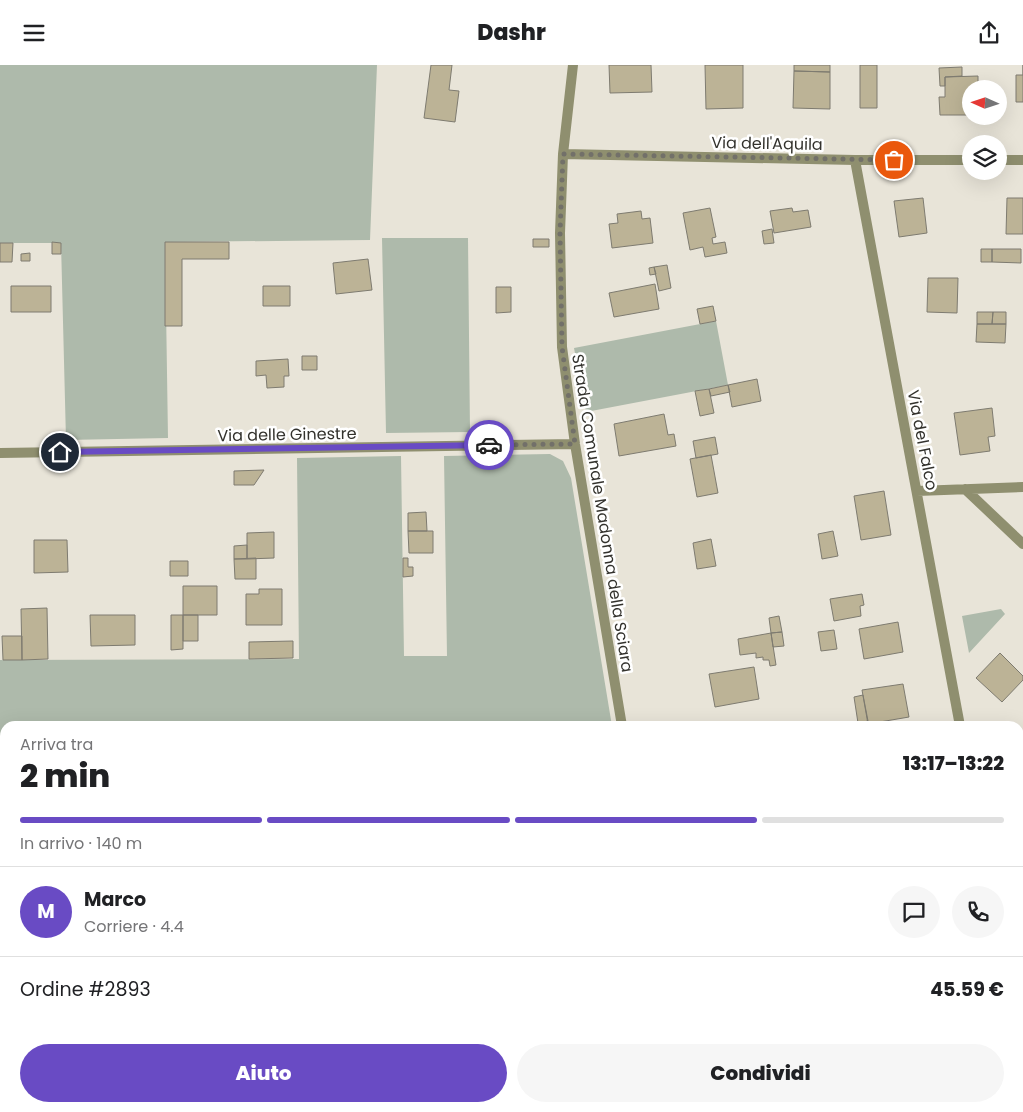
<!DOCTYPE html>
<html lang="it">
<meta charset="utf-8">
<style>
body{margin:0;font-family:Poppins,sans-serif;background:#f6f6f6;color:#202124;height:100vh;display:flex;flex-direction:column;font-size:19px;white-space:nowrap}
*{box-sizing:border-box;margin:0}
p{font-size:16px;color:#757577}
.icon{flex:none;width:28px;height:28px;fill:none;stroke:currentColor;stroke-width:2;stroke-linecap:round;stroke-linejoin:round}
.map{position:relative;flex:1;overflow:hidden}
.drawer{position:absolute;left:0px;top:656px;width:1024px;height:391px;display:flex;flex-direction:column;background:#fff;border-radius:15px 15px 0 0;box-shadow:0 5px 20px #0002}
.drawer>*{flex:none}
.needle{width:32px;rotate:273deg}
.controls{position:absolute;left:962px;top:15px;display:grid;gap:10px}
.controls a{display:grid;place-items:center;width:45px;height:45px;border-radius:50%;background:#fff;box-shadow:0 5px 20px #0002;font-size:25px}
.pin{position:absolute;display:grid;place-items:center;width:42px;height:42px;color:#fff;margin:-21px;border:2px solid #fff;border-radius:50%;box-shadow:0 1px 5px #0007}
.courier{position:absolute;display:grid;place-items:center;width:50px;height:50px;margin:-25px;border:4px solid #694bc4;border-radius:50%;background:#fff;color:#222;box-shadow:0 1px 6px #0007}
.headline em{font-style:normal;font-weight:800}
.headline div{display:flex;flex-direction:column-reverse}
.headline{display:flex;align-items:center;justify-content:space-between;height:85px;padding:0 20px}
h1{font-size:32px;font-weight:800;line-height:38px}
.bar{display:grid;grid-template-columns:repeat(4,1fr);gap:8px 5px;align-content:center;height:60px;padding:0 20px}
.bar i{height:6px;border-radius:4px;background:#e0e0e0}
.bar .on{background:#694bc4}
.bar p{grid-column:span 4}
.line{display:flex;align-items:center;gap:12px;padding:0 20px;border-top:1px solid #e0e0e0}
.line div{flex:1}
.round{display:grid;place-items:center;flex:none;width:52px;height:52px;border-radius:26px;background:#f6f6f6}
.action{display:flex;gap:10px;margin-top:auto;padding:10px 20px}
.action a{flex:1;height:58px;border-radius:30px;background:#694bc4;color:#fff;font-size:20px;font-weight:800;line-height:58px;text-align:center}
.action a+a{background:#f6f6f6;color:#202124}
header{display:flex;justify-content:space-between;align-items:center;height:65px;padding:0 20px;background:#fff;font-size:22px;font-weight:800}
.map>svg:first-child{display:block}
</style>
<header><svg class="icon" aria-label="menu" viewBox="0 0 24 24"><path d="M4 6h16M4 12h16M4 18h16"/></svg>Dashr<svg class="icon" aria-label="share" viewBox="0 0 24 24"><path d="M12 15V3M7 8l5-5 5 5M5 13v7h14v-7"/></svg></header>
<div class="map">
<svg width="1023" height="1047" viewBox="0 0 1023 1047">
<rect width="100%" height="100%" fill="#e8e4d8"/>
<!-- green -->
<path fill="#aebaab" d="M 0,0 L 377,0 L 370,175 L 165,177 L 168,373 L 66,375 L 61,178 L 0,178 Z
M 382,173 L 468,173 L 470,367 L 386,368 Z
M 716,256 L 728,320 L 586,347 L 574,283 Z
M 550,389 L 563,396 L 571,413 L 612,661 L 5,661 L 5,853 L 0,854 L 0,595 L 299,594 L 297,393 L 401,391 L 404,591 L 447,591 L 444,391 Z
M 1001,544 L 1005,549 L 969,588 L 962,551 Z
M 1023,829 L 1023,982 L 1019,963 L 1019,833 Z
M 0,867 L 5,867 L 5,1042 L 344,1042 L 344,1047 L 0,1047 Z
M 1019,1036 L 1023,1047 L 667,1047 L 667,1043 L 1019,1042 Z
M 593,1043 L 657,1043 L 657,1047 L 593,1047 Z"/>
<!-- building -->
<path fill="#bcb396" stroke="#7e7b70" d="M 431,0 L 452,0 L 449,25 L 459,26 L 455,57 L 424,53 Z
M 609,0 L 651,0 L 652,27 L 610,28 Z
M 705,0 L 743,0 L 743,43 L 706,44 Z
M 794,0 L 830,0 L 830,7 L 794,6 Z
M 860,0 L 877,0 L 877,43 L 860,43 Z
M 1023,0 L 1023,37 L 1016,37 L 1016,10 L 1023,10 Z
M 962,2 L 962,11 L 945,12 L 945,21 L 940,21 L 939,3 Z
M 794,6 L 830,7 L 830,44 L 793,43 Z
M 978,11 L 978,24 L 971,24 L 971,50 L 940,50 L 939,32 L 945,32 L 945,12 Z
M 923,133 L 927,168 L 899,172 L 894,136 Z
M 1007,133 L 1023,133 L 1023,169 L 1006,169 Z
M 710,143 L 716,172 L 712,173 L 713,179 L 725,177 L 727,188 L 705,192 L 703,182 L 690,185 L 683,148 Z
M 792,143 L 793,147 L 808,145 L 811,162 L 774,168 L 770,146 Z
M 641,146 L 642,154 L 650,153 L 653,178 L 612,183 L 609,159 L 618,158 L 617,149 Z
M 772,164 L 774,178 L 764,179 L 762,166 Z
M 533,174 L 549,174 L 549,182 L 533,182 Z
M 52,177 L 61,178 L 61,189 L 52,189 Z
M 165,177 L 229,177 L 229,194 L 182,194 L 182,261 L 165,261 Z
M 0,178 L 13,178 L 12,197 L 0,197 Z
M 981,184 L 992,184 L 992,197 L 981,197 Z
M 992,184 L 1021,184 L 1021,198 L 992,197 Z
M 30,188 L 30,196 L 21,196 L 21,189 Z
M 368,194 L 372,225 L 336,229 L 333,198 Z
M 667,200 L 671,223 L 659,226 L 654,202 Z
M 654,202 L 656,209 L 650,210 L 649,203 Z
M 928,213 L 958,213 L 957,248 L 927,247 Z
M 655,219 L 659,244 L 614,252 L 609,228 Z
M 11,221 L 51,221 L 51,247 L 11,247 Z
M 263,221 L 290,221 L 290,241 L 263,241 Z
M 496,222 L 511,222 L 511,247 L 496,248 Z
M 713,241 L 716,256 L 700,259 L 697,244 Z
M 977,247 L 993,247 L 992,259 L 977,259 Z
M 993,247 L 1006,247 L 1006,259 L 992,259 Z
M 977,259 L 1006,259 L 1005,278 L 976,277 Z
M 302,291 L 317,291 L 317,305 L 302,305 Z
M 288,294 L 289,311 L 284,311 L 284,322 L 267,323 L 266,310 L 256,311 L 256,296 Z
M 757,314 L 761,336 L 732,342 L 728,320 Z
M 728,320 L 730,327 L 711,331 L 709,324 Z
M 709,324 L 714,348 L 700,351 L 695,326 Z
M 992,343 L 995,371 L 988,372 L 990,386 L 960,390 L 954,348 Z
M 664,349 L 668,370 L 674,369 L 676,381 L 619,391 L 614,359 Z
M 715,372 L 718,389 L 696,393 L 693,376 Z
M 711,390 L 718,428 L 697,432 L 690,394 Z
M 264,405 L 254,420 L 234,420 L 234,406 Z
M 884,426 L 891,470 L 861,475 L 854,431 Z
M 426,447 L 427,466 L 408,466 L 408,448 Z
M 408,466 L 433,466 L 433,488 L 409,488 Z
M 833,466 L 838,491 L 822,494 L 818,469 Z
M 274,467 L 274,493 L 247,494 L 247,468 Z
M 711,474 L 716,501 L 697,504 L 693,478 Z
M 34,475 L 67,475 L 68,507 L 34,508 Z
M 247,480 L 247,494 L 234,494 L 234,481 Z
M 256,493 L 256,514 L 235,514 L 234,494 Z
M 403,493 L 408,493 L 408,502 L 413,502 L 413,511 L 403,512 Z
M 170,496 L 188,496 L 188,511 L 170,511 Z
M 183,521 L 217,521 L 217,550 L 183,550 Z
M 259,524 L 282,524 L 282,560 L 246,560 L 246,529 L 259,529 Z
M 862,529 L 864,540 L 860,541 L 861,551 L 834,556 L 830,534 Z
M 47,543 L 48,594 L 22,595 L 21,544 Z
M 90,550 L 135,550 L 135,580 L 91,581 Z
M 171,550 L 183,550 L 183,584 L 171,585 Z
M 183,550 L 198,550 L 198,576 L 183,576 Z
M 779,551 L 782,567 L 771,568 L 769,553 Z
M 898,557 L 903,587 L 864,594 L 859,564 Z
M 834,565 L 837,584 L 821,586 L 818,567 Z
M 782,567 L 784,581 L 773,582 L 771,568 Z
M 771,568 L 776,600 L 770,601 L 769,595 L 763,595 L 763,592 L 756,593 L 756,588 L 740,590 L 738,574 Z
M 2,571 L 22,571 L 22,595 L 3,595 Z
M 293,576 L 293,593 L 249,594 L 249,577 Z
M 1000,588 L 1023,611 L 1023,615 L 1002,637 L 976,613 Z
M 754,602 L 759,634 L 715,642 L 709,609 Z
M 903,619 L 909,652 L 868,659 L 862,625 Z
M 863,630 L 868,656 L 858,658 L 854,632 Z
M 1019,691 L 1023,695 L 1023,729 L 1019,725 Z
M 1023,754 L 1023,768 L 1019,764 L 1019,759 Z
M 423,1042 L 458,1042 L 458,1047 L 423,1047 Z
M 484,1042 L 519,1042 L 519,1047 L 484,1047 Z"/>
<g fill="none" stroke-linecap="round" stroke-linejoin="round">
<!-- street -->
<path stroke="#8f8f6f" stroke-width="10" d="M 573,0 L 563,89 L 560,168 L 562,282 L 575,379 L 622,661
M 563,89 L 855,95 L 971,95
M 855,95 L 960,661
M 999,95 L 1023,95
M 0,388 L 575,379
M 965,424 L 1023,479
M 917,426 L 1023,422
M 0,862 L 5,862
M 1019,1000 L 1023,1012
M 662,1042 L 662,1047"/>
</g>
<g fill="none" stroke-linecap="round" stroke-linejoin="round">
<!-- done -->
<path stroke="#727069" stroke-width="5" stroke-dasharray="0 9" d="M 489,380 L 575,379 L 562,282 L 560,168 L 563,89 L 894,95"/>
<!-- route -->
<path stroke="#694bc4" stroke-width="6" d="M 60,387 L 489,380"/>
</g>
<g text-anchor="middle" stroke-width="5" stroke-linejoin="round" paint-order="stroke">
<!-- street labels -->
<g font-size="16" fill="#33322d" stroke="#fff">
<text transform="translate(767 78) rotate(1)" y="6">Via dell'Aquila</text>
<text transform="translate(287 369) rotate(-1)" y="6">Via delle Ginestre</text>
<text transform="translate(923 375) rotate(79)" y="6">Via del Falco</text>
<text transform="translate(603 448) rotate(81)" y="6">Strada Comunale Madonna della Sciara</text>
</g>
</g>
</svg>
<div class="controls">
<a><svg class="needle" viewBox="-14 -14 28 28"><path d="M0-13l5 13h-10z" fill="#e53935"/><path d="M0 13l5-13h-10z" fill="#757577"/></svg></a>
<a><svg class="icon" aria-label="layers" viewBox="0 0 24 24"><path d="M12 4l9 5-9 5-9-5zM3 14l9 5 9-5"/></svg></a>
</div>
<div class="pin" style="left:894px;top:95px;background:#ea580c"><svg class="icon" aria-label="bag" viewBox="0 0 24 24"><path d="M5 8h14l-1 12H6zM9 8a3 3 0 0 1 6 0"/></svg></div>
<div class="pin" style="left:60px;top:387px;background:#1f2937"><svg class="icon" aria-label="home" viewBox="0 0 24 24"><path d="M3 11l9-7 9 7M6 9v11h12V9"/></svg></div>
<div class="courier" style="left:489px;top:380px"><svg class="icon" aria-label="car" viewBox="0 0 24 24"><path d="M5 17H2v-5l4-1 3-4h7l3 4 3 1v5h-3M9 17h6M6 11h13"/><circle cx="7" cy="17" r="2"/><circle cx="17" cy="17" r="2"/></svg></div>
<section class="drawer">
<div class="headline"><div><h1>2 min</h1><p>Arriva tra</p></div><em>13:17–13:22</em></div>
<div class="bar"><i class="on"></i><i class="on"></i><i class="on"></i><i></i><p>In arrivo · 140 m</p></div>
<div class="line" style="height:90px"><b class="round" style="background:#694bc4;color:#fff">M</b><div><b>Marco</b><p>Corriere · 4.4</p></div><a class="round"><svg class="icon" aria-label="chat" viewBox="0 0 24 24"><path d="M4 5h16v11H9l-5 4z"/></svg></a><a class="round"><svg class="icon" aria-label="phone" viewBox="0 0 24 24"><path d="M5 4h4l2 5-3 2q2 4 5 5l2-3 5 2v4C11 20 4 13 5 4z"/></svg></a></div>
<div class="line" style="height:65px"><div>Ordine #2893</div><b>45.59 €</b></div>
<div class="action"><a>Aiuto</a><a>Condividi</a></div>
</section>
</div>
